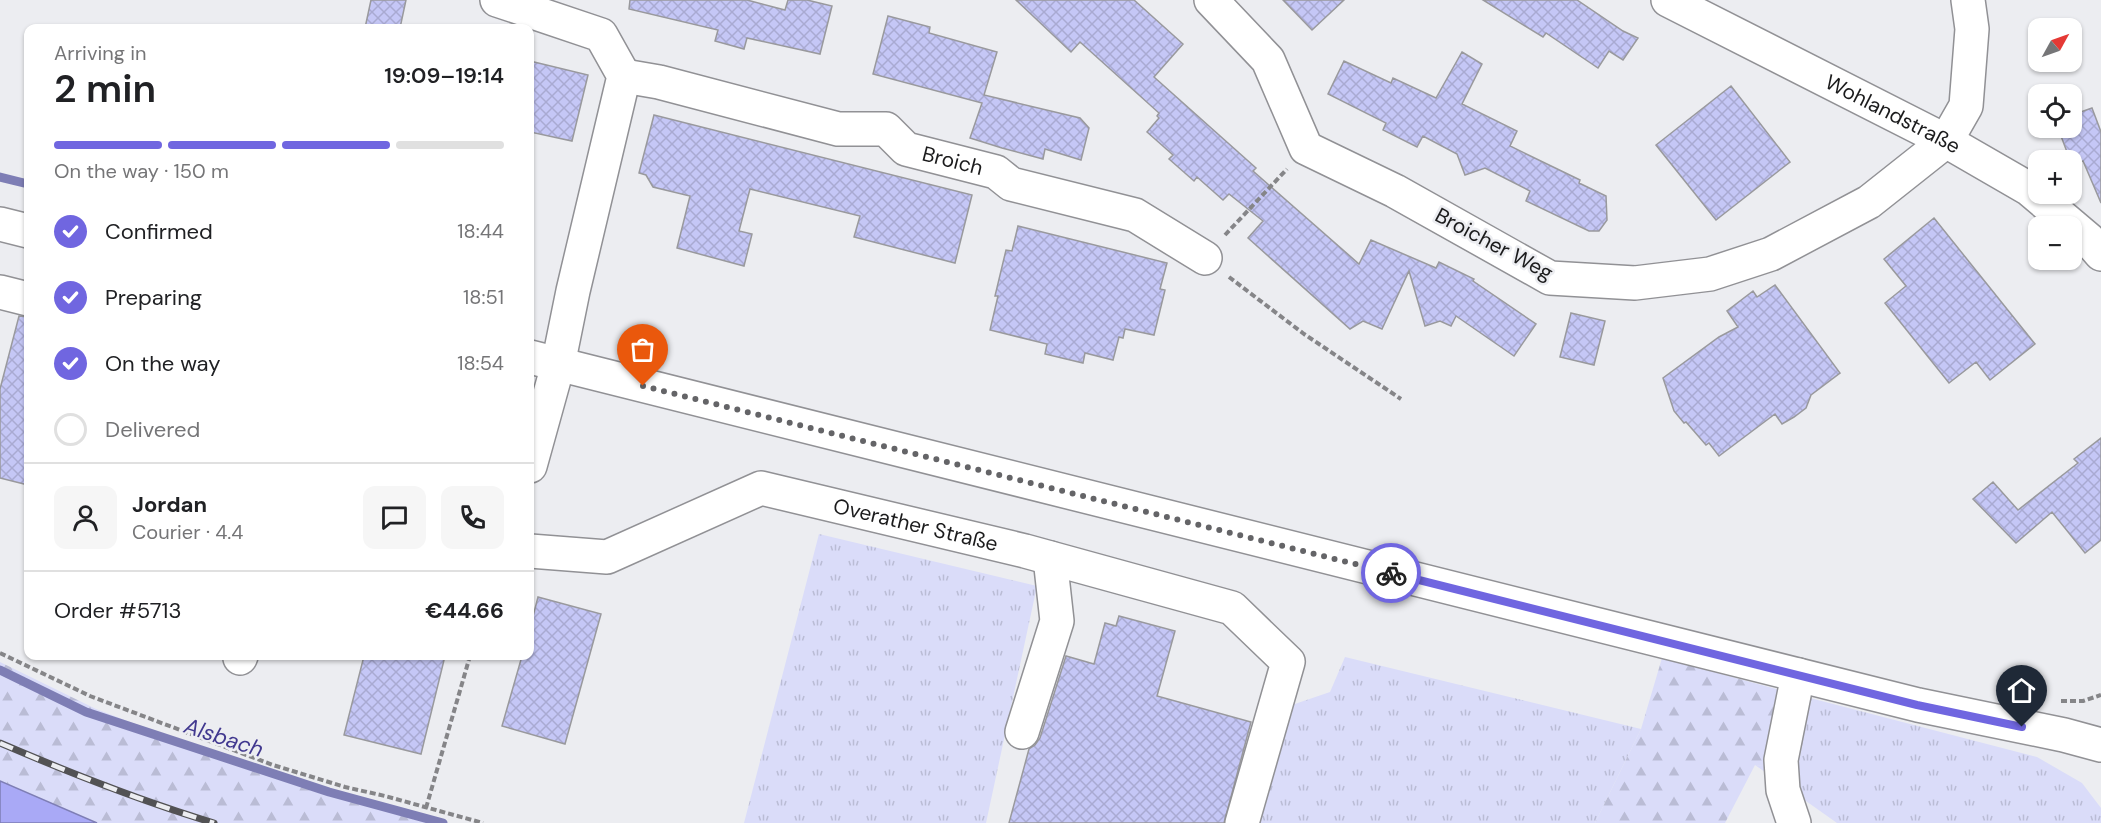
<!DOCTYPE html>
<meta charset="utf-8">
<style>
body{margin:0;font-family:"DM Sans",sans-serif;background:#f6f6f6;color:#202124;height:100vh;display:flex;flex-direction:column;font-size:22px;white-space:nowrap}
*{box-sizing:border-box;margin:0}
p{font-size:20px;color:#757577}
.icon{flex:none;width:33px;height:33px;fill:none;stroke:currentColor;stroke-width:2;stroke-linecap:round;stroke-linejoin:round}
.map{position:relative;flex:1;overflow:hidden}
.panel{position:absolute;left:24px;top:24px;width:510px;height:636px;display:flex;flex-direction:column;background:#fff;border-radius:12px;box-shadow:0 2px 4px #0004}
.panel>*{flex:none}
.needle{width:39px;rotate:50deg}
.controls{position:absolute;left:2028px;top:18px;display:grid;gap:12px}
.controls a{display:grid;place-items:center;width:54px;height:54px;border-radius:12px;background:#fff;box-shadow:0 2px 4px #0004;font-size:30px}
.pin{position:absolute;display:grid;place-items:center;width:51px;height:51px;color:#fff;margin:-62px -26px;border-radius:50% 50% 50% 0;rotate:-45deg;box-shadow:0 0 6px #0007}
.pin .icon{rotate:45deg}
.courier{position:absolute;display:grid;place-items:center;width:60px;height:60px;margin:-30px;border:4px solid #7066e0;border-radius:50%;background:#fff;color:#222;box-shadow:0 2px 8px #0007}
.summary em{font-style:normal;font-weight:600}
.summary div{display:flex;flex-direction:column-reverse}
.summary{display:flex;align-items:center;justify-content:space-between;height:102px;padding:0 30px}
h1{font-size:39px;font-weight:600;line-height:45px}
.bar{display:grid;grid-template-columns:repeat(4,1fr);gap:9px 6px;align-content:center;height:72px;padding:0 30px}
.bar i{height:8px;border-radius:4px;background:#e0e0e0}
.bar .active{background:#7066e0}
.bar p{grid-column:span 4}
.line{display:flex;align-items:center;gap:15px;padding:0 30px;border-top:2px solid #e0e0e0}
.line div{flex:1}
.round{display:grid;place-items:center;flex:none;width:63px;height:63px;border-radius:12px;background:#f6f6f6}
ol{padding:0 30px;list-style:none}
li{display:flex;align-items:center;gap:18px;height:66px}
li p{margin-inline-start:auto}
li .icon{padding:6px;border-radius:50%;background:#7066e0;color:#fff;stroke-width:4}
li:last-child{color:#757577}
li i{width:33px;height:33px;border:3px solid #e0e0e0;border-radius:50%}
.map>svg:first-child{display:block}
</style>
<div class="map">
<svg width="2101" height="823" viewBox="0 0 2101 823">
<defs>
<pattern id="grass-tufts" width="24" height="20" patternUnits="userSpaceOnUse" patternTransform="scale(1.5)"><rect width="24" height="20" fill="#dadcf9"/><path d="M3 7l-1-3M5 7V3M7 7l1-3M15 17l-1-3M17 17v-4M19 17l1-3" fill="none" stroke="#babcd5"/></pattern>
<pattern id="forest-firs" width="22" height="20" patternUnits="userSpaceOnUse" patternTransform="scale(1.5)"><rect width="22" height="20" fill="#dadcf9"/><path d="M5 1l3.5 6h-7zM16 11l3.5 6h-7z" fill="#babcd5"/></pattern>
<pattern id="building-cross-hatch" width="8" height="8" patternUnits="userSpaceOnUse" patternTransform="scale(1.5)"><rect width="8" height="8" fill="#c5c7f6"/><path d="M0 0l8 8M0 8l8-8" fill="none" stroke="#a9aad2"/></pattern>
</defs>
<rect width="100%" height="100%" fill="#ecedf1"/>
<!-- grass -->
<path fill="url(#grass-tufts)" d="M 819,534 L 1037,586 L 986,823 L 744,823 Z
M 1345,657 L 1641,729 L 1595,823 L 1254,823 L 1286,707 L 1330,692 Z
M 1810,698 L 2037,757 L 2082,783 L 2101,808 L 2101,823 L 1837,823 L 1755,765 L 1798,769 Z"/>
<!-- forest -->
<path fill="url(#forest-firs)" d="M 1662,658 L 1810,698 L 1798,770 L 1755,765 L 1725,823 L 1595,823 L 1641,729 Z
M 0,662 L 96,709 L 290,783 L 431,823 L 97,823 L 0,781 Z"/>
<!-- water -->
<path fill="#a9a9f6" stroke="#7e7eb5" stroke-width="1.5" d="M 0,781 L 97,823 L 0,823 Z"/>
<g fill="none" stroke-linecap="round" stroke-linejoin="round">
<!-- stream -->
<path stroke="#7e7eb5" stroke-width="9" d="M 0,177 L 28,184
M 0,670 L 86,712 L 329,792 L 443,823"/>
</g>
<!-- building -->
<path fill="url(#building-cross-hatch)" stroke="#99999d" stroke-width="1.5" d="M 371,0 L 406,0 L 400,28 L 365,28 Z
M 630,0 L 747,0 L 785,10 L 788,0 L 807,0 L 832,6 L 820,54 L 747,38 L 744,49 L 715,41 L 718,30 L 629,9 Z
M 1016,0 L 1134,0 L 1183,44 L 1154,77 L 1256,168 L 1253,171 L 1359,264 L 1371,240 L 1436,268 L 1439,262 L 1474,279 L 1473,281 L 1536,324 L 1514,356 L 1456,316 L 1451,326 L 1440,321 L 1425,326 L 1409,271 L 1382,329 L 1363,321 L 1350,329 L 1248,238 L 1263,221 L 1229,194 L 1223,200 L 1197,177 L 1194,181 L 1169,159 L 1173,155 L 1147,132 L 1159,118 L 1157,116 L 1159,113 L 1080,42 L 1071,52 Z
M 1283,0 L 1344,0 L 1312,30 Z
M 1483,0 L 1577,0 L 1623,31 L 1638,38 L 1623,60 L 1609,51 L 1598,68 L 1546,33 L 1543,37 Z
M 888,16 L 930,27 L 929,33 L 997,52 L 984,95 L 1080,118 L 1089,128 L 1081,160 L 1045,149 L 1043,159 L 1002,148 L 970,138 L 982,103 L 873,74 Z
M 1462,52 L 1482,64 L 1462,104 L 1517,131 L 1510,146 L 1580,180 L 1579,183 L 1606,196 L 1607,220 L 1599,231 L 1589,231 L 1526,201 L 1530,191 L 1485,168 L 1465,175 L 1457,154 L 1423,136 L 1417,147 L 1383,130 L 1386,123 L 1328,94 L 1344,61 L 1391,83 L 1393,78 L 1436,98 Z
M 530,61 L 588,75 L 572,141 L 530,132 Z
M 1731,86 L 1790,162 L 1716,220 L 1656,145 Z
M 2092,108 L 2101,132 L 2101,203 L 2083,161 L 2072,165 L 2072,160 L 2070,160 L 2058,128 L 2072,128 L 2072,115 Z
M 654,115 L 972,195 L 955,263 L 854,237 L 860,216 L 750,189 L 739,231 L 752,234 L 744,266 L 677,248 L 690,196 L 653,187 L 646,175 L 639,173 Z
M 1934,218 L 2035,344 L 1990,380 L 1976,362 L 1949,383 L 1885,303 L 1906,286 L 1884,259 Z
M 1018,226 L 1167,263 L 1160,289 L 1165,290 L 1154,335 L 1125,329 L 1123,338 L 1119,337 L 1113,360 L 1085,353 L 1083,363 L 1045,354 L 1047,344 L 990,330 L 998,296 L 995,296 L 1006,250 L 1012,251 Z
M 1775,285 L 1840,373 L 1811,395 L 1806,408 L 1794,417 L 1782,424 L 1775,414 L 1719,456 L 1709,443 L 1706,445 L 1686,422 L 1684,423 L 1674,411 L 1663,378 L 1719,337 L 1738,327 L 1727,311 L 1753,291 L 1757,297 Z
M 1571,313 L 1605,321 L 1594,365 L 1560,357 Z
M 19,316 L 28,317 L 28,485 L 0,478 L 0,389 Z
M 2101,438 L 2101,540 L 2085,553 L 2052,512 L 2016,543 L 1973,499 L 1993,482 L 2018,510 L 2078,463 L 2074,459 Z
M 538,597 L 601,614 L 565,744 L 502,726 L 522,656 L 530,656 L 530,628 Z
M 1119,616 L 1175,631 L 1157,696 L 1251,722 L 1224,823 L 1009,823 L 1029,749 L 1035,745 L 1040,738 L 1066,656 L 1094,664 L 1105,623 L 1116,626 Z
M 364,656 L 445,656 L 421,754 L 344,735 Z"/>
<g fill="none" stroke-linecap="round" stroke-linejoin="round">
<!-- minor casing -->
<g stroke="#919195" stroke-width="36">
<g id="minor">
<path d="M 497,0 L 601,35 L 624,76 L 573,291 L 558,365 L 530,466"/>
<path d="M 1211,0 L 1268,60 L 1306,148 L 1395,191 L 1550,278 L 1635,283 L 1710,274 L 1771,254 L 1869,202 L 1946,141 L 1966,106 L 1972,29 L 1968,0"/>
<path id="s1" d="M 1668,0 L 1946,141 L 2029,189 L 2088,239 L 2101,254"/>
<path id="s2" d="M 624,76 L 659,82 L 838,129 L 886,129 L 906,149 L 996,172 L 1011,184 L 1135,215 L 1205,258"/>
<path d="M 0,292 L 28,299"/>
<path id="s3" d="M 530,551 L 607,557 L 761,488 L 1025,551 L 1232,608 L 1288,662 L 1242,823"/>
<path d="M 240,658 L 241,656"/>
<path d="M 1022,732 L 1057,621 L 1050,558"/>
<path d="M 1794,823 L 1783,790 L 1781,760 L 1798,675"/>
</g>
</g>
<!-- major casing -->
<g stroke="#919195" stroke-width="36">
<path id="major" d="M 0,224 L 28,231
M 530,357 L 1918,705 L 2064,735 L 2101,745"/>
</g>
<!-- path -->
<path stroke="#858588" stroke-width="4" stroke-dasharray="6 3" stroke-linecap="butt" d="M 1225,235 L 1287,169
M 1229,277 L 1304,334 L 1401,399
M 0,653 L 90,696 L 273,765 L 345,787 L 385,796 L 483,823
M 2061,701 L 2083,701 L 2101,695
M 426,808 L 470,656"/>
<!-- minor -->
<use href="#minor" stroke="#fff" stroke-width="33"/>
<!-- major -->
<use href="#major" stroke="#fff" stroke-width="33"/>
<!-- rail casing -->
<g stroke="#525254" stroke-width="7">
<path id="rail" d="M 0,743 C 70,773 141,801 214,823"/>
</g>
<!-- rail -->
<use href="#rail" stroke="#ecedf1" stroke-width="4.5" stroke-dasharray="14" stroke-linecap="butt"/>
</g>
<g fill="none" stroke-linecap="round" stroke-linejoin="round">
<!-- done -->
<path stroke="#646467" stroke-width="6" stroke-dasharray="0 10.8" d="M 643,386 L 1391,573"/>
<!-- route -->
<path stroke="#7066e0" stroke-width="8" d="M 1391,573 L 1917,705 L 2022,727"/>
</g>
<g text-anchor="middle" stroke-width="5" stroke-linejoin="round" paint-order="stroke">
<!-- street labels -->
<g font-size="21" fill="#1b1b1c" stroke="#ecedf1">
<text dy="7" stroke="none"><textPath href="#s1" startOffset="252">Wohlandstraße</textPath></text>
<text dy="7" stroke="none"><textPath href="#s2" startOffset="345">Broich</textPath></text>
<text transform="translate(1494 244) rotate(28)" y="7">Broicher Weg</text>
<text dy="7" stroke="none"><textPath href="#s3" startOffset="405">Overather Straße</textPath></text>
</g>
<!-- water labels -->
<g font-size="22" font-style="italic" fill="#41388f" stroke="#ecedf1">
<text transform="translate(224 737) rotate(18)" y="8">Alsbach</text>
</g>
</g>
</svg>
<div class="controls">
<a><svg class="needle" viewBox="-14 -14 28 28"><path d="M0-13l5 13h-10z" fill="#e53935"/><path d="M0 13l5-13h-10z" fill="#757577"/></svg></a>
<a><svg class="icon" aria-label="locate" viewBox="0 0 24 24"><circle cx="12" cy="12" r="6"/><path d="M12 2v4M12 18v4M2 12h4M18 12h4"/></svg></a>
<a>+</a>
<a>−</a>
</div>
<div class="pin" style="left:643px;top:386px;background:#ea580c"><svg class="icon" aria-label="bag" viewBox="0 0 24 24"><path d="M5 8h14l-1 12H6zM9 8a3 3 0 0 1 6 0"/></svg></div>
<div class="pin" style="left:2022px;top:727px;background:#1f2937"><svg class="icon" aria-label="home" viewBox="0 0 24 24"><path d="M3 11l9-7 9 7M6 9v11h12V9"/></svg></div>
<div class="courier" style="left:1391px;top:573px"><svg class="icon" aria-label="bike" viewBox="0 0 24 24"><circle cx="6" cy="16" r="4"/><circle cx="18" cy="16" r="4"/><path d="M6 16l4-8h5l3 8M10 8l3 8H6M13 5h3"/></svg></div>
<section class="panel">
<div class="summary"><div><h1>2 min</h1><p>Arriving in</p></div><em>19:09–19:14</em></div>
<div class="bar"><i class="active"></i><i class="active"></i><i class="active"></i><i></i><p>On the way · 150 m</p></div>
<ol>
<li><svg class="icon" aria-label="check" viewBox="0 0 24 24"><path d="M5 12l5 5 9-10"/></svg>Confirmed<p>18:44</p></li>
<li><svg class="icon" aria-label="check" viewBox="0 0 24 24"><path d="M5 12l5 5 9-10"/></svg>Preparing<p>18:51</p></li>
<li><svg class="icon" aria-label="check" viewBox="0 0 24 24"><path d="M5 12l5 5 9-10"/></svg>On the way<p>18:54</p></li>
<li><i></i>Delivered</li>
</ol>
<div class="line" style="height:108px"><a class="round"><svg class="icon" aria-label="person" viewBox="0 0 24 24"><circle cx="12" cy="8" r="4"/><path d="M4 21q1-7 8-7t8 7"/></svg></a><div><b>Jordan</b><p>Courier · 4.4</p></div><a class="round"><svg class="icon" aria-label="chat" viewBox="0 0 24 24"><path d="M4 5h16v11H9l-5 4z"/></svg></a><a class="round"><svg class="icon" aria-label="phone" viewBox="0 0 24 24"><path d="M5 4h4l2 5-3 2q2 4 5 5l2-3 5 2v4C11 20 4 13 5 4z"/></svg></a></div>
<div class="line" style="height:78px"><div>Order #5713</div><b>€44.66</b></div>
</section>
</div>
